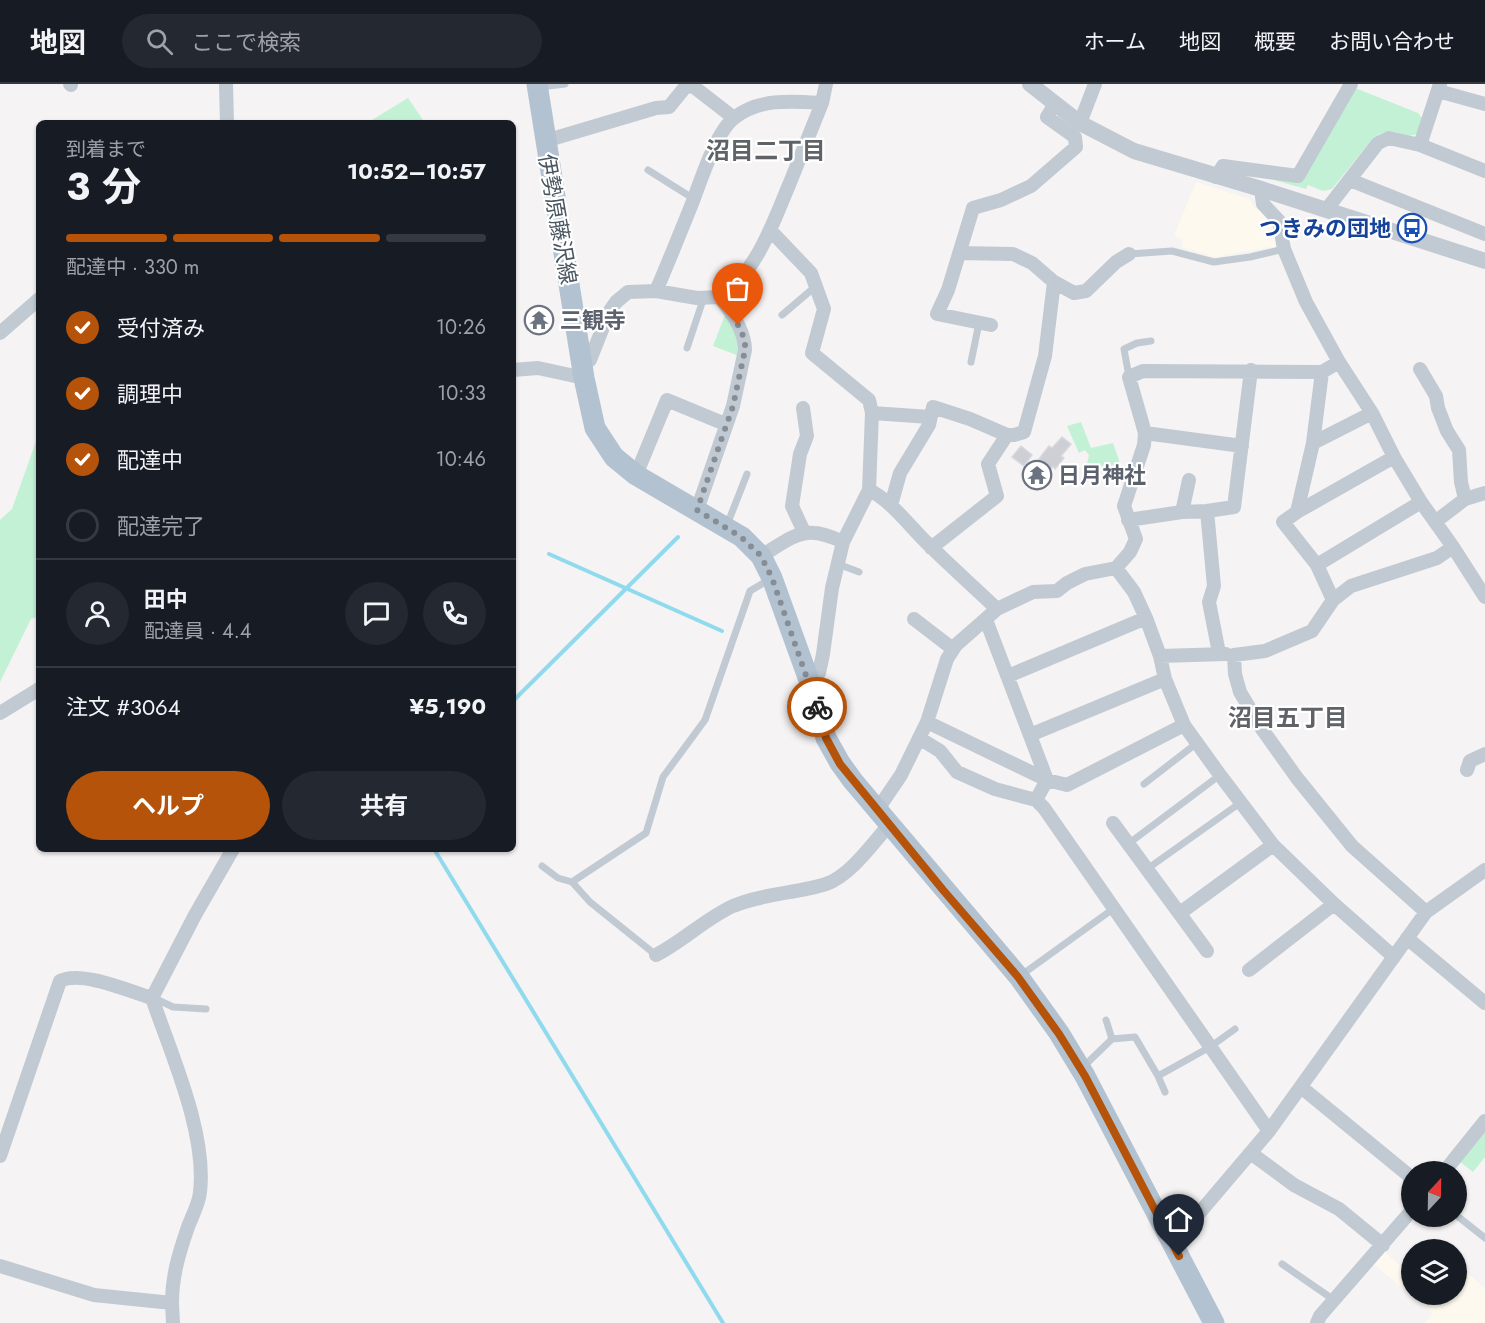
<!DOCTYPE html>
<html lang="ja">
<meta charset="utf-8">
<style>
body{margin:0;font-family:Jost,"Noto Sans JP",sans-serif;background:#242831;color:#f1f3f6;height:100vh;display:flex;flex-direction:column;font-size:22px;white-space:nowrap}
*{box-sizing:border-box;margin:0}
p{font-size:20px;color:#9ea1a6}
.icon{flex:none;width:33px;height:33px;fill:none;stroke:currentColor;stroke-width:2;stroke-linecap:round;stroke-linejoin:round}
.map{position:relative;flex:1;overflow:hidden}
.details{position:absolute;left:36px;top:36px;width:480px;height:732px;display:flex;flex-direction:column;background:#171b24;border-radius:9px;box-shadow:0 2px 4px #0004}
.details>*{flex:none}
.needle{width:39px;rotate:22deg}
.buttons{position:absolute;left:1401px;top:1077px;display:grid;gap:12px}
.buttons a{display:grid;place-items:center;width:66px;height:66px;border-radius:50%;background:#171b24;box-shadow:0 2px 4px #0004;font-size:30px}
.pin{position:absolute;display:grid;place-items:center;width:51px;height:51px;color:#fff;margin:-62px -26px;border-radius:50% 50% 50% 0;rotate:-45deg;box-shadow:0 0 6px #0007}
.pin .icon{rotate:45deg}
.courier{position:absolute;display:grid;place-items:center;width:60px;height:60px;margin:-30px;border:4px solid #b45309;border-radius:50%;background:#fff;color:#222;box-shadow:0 2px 8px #0007}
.summary em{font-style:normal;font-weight:700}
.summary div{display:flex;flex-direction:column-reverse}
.summary{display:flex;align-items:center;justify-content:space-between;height:102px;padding:0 30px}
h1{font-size:39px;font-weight:700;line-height:45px}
.bar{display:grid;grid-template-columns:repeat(4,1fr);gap:9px 6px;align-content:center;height:72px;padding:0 30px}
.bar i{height:8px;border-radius:4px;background:#363941}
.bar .on{background:#b45309}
.bar p{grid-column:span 4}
.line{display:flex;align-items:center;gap:15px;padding:0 30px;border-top:2px solid #363941}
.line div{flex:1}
.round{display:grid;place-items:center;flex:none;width:63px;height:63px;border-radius:32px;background:#242831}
ol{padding:0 30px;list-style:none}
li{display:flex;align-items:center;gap:18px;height:66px}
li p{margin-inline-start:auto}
li .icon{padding:6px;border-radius:50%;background:#b45309;color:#fff;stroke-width:4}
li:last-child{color:#9ea1a6}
li i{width:33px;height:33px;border:3px solid #363941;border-radius:50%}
.cta{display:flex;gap:12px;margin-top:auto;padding:12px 30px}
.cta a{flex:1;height:69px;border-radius:36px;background:#b45309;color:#fff;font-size:24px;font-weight:700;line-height:69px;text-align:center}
.cta a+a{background:#242831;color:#f1f3f6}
header{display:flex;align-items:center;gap:36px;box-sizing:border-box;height:84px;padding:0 30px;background:#171b24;border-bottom:2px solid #363941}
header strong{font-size:28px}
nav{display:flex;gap:33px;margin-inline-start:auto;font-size:21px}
.search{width:420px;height:54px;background:#242831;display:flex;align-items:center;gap:15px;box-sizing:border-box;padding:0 21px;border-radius:33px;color:#9ea1a6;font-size:22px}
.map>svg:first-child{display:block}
</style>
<header>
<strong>地図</strong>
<div class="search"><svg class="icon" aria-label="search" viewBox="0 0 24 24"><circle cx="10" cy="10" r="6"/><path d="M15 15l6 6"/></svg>ここで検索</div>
<nav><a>ホーム</a><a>地図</a><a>概要</a><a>お問い合わせ</a></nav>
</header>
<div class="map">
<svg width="1485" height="1239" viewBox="0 0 1485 1239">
<rect width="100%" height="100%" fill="#f5f3f3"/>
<!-- commercial -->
<path fill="#fdf9ef" d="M 1196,98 L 1250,115 L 1254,123 L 1260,126 L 1275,144 L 1278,162 L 1215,173 L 1181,163 L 1183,155 L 1174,152 Z
M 1382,1166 L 1411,1190 L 1412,1210 L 1436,1211 L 1444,1217 L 1450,1211 L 1456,1210 L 1457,1202 L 1467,1189 L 1485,1204 L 1485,1239 L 1425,1239 L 1433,1229 L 1372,1179 Z"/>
<!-- green -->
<path fill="#c3f1d5" d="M 1355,4 L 1418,29 L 1422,34 L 1417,50 C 1402,56 1396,40 1374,53 L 1332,105 L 1323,107 L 1308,101 L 1306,105 L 1270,95 L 1303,96 Z
M 408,14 L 425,39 L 367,39 Z
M 725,231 L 744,258 L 739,272 L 713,262 Z
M 1081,338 L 1091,364 L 1113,359 L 1120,379 L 1107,384 L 1092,398 L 1087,380 L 1089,371 L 1085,366 L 1079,369 L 1067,342 Z
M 39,349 L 39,532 L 31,535 L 0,598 L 0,436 L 12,425 Z
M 1485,1044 L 1485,1073 L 1473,1088 L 1459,1077 Z"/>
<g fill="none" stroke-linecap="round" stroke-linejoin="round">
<!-- stream -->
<path stroke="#90daee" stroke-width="4" d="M 549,470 L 722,547
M 513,617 L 678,453
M 434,765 L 723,1239"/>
</g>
<!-- building -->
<path fill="#cdcfd5" stroke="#d7d9de" stroke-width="1.5" d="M 1062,353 L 1071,360 L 1061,372 L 1064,374 L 1055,385 L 1053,382 L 1051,385 L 1039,375 L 1049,362 L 1052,364 Z
M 1021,362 L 1032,371 L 1024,382 L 1012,373 Z"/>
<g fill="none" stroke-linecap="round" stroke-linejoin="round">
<!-- service -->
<path stroke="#c1cad2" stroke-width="7" d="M 540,3 L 565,0
M 648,86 L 694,115
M 1129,170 L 1172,167 L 1214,178 L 1250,173 L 1284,165
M 782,231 L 816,202
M 687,264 L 704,213
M 971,278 L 979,239
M 1129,293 L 1124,265 L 1137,259 L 1151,257
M 727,441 L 747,390
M 838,480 L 859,488
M 1144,700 L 1197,659
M 1128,760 L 1220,691
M 542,782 L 558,794 L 572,798
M 1147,785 L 1240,719
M 656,871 L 590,818 L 572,798 L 646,749 L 663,693 L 705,636 L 750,507 L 770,495
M 1020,892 L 1113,825
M 154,914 L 173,923 L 206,925
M 1106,936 L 1112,955
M 1083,983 L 1112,955 L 1135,953 L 1158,992 L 1210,963 L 1235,945
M 1158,992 L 1165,1008
M 1456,1131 L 1485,1154
M 1282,1180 L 1334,1216"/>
<!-- minor -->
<path stroke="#c1cad2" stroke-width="14" d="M 70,0 L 71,1
M 226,0 L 227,39
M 1438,7 L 1485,20
M 1080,39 L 1095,0
M 545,57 L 656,24 L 669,23 L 686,2 L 694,3 L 734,34
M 1420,61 L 1440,0
M 1216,93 L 1223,82 L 1298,92 L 1351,0
M 1350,96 L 1485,150
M 1261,105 L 1263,120 L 1279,137 L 1284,165 L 1306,218 L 1339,278 L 1372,329 L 1394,373 L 1421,418 L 1453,463 L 1437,474 L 1351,502 L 1333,516 L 1312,547 L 1265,567 L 1234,571 L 1235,590 L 1240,608 L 1262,645 L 1297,694 L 1352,762 L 1426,828
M 1326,126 L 1378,59 L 1389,54 L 1420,61 L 1485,87
M 770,146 L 811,189 L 824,225 L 812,269 L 869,316 L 872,329 L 869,406 C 890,416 908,440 925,457 C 948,480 973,502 997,525
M 959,169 L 1013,170 L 1032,179 L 1054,198 L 1045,272 L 1024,348 L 1014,351 L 1007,351
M 1054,198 L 1074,209 L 1086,207 L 1116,178 L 1129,170
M 656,207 C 669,177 681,147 693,117 C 701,96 716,48 734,34 C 759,14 792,17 822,19
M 991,241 L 937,230 L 948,206 L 973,124 L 1001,116 L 1031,102 L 1076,63 L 1075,53 L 1047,33 L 1055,20
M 0,249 L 39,215
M 583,279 L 590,276 L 609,228 L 616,218 L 628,208 L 656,207 L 697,214 L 719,213
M 1420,285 L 1436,312 L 1438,324 L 1447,347 L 1459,366 L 1461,398 L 1465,415
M 513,286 L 538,284 L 584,294
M 1322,288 L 1313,359 L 1297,428 L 1283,438 L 1317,481 L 1333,516
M 803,324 L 807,352 L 800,370 L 792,422 L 804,448
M 872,329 L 930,333
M 1145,349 L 1242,362
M 1313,359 L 1372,329
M 636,391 L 667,316 L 725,340
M 891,421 L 900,389 L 929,341 L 933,323 L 970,335 L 1007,351 L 988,380 L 997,412 L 931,464
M 697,426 L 733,322 L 745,266 C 745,246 731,227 719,213 C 757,188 772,141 789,101 C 800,74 811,47 822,19 L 826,0
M 1207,427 L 1214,502 L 1209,518 L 1219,569
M 1182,428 L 1189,396
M 1297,428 L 1394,373
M 1128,436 L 1182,428 L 1207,427 L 1234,423 L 1251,286
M 1435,438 L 1465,415 L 1485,409
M 1453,463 L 1485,513
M 761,472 C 795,452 804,439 843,458
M 1317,481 L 1421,418
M 1116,484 L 1134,508 L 1146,534 L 1160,572 L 1165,595 L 1184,641 L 1220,691 L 1273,761 L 1334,820 L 1394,873
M 914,535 L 953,565
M 986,536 L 1047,696 L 1036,716 L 1044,724 L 1269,1047
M 1160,572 L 1226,570
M 1008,592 L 1146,534
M 810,599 L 819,589 L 823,570 L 832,504 L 843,458 L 869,406
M 0,629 L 39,605
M 927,638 L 1047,696 L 1067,701 L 1184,641
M 1030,651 L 1165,595
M 919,654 L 940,667 L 957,688 L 995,705 L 1036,716
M 1467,686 L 1470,677 L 1485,670
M 876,724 L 882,719 L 901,691 L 927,638 L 947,575 L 956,561 L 997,525 L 1033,508 L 1057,507 L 1067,499 L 1085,490 L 1116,484 L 1130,468 L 1136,455 L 1124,422 L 1144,361 L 1145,349 L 1129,293 L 1143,287 L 1322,288 L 1339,278
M 1113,739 L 1207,867
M 1180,829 L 1273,761
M 1407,854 L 1485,919
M 656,871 C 683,857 705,835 733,822 C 761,810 798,809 826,800 C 850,792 873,759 889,741
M 1249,886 L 1334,820
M 1301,1003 L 1412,1094
M 1252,1070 L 1294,1101 L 1339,1125 L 1383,1161
M 0,1072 L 60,897 C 81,886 129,907 152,914
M 1444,1088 L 1485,1037
M 1173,1160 L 1269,1047 L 1426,828 L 1485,786
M 0,1182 L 94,1211 L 172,1219 L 173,1239
M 172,1219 C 172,1192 179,1169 188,1143 C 192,1132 199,1120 200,1108 C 207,1049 171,970 152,914 L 195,831 L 233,765
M 1317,1239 L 1320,1232 L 1412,1126"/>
<!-- tertiary -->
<path stroke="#c1cad2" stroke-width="16" d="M 1030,0 L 1080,39 L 1134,67 L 1261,105 L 1485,177"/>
<!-- primary -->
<path stroke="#b3c2d1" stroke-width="21" d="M 537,0 L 584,294 L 595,344 L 614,373 L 636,391 L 742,453 L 761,472 L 772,494 L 810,599 L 826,654 L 840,679 L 853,697 L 1019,893 L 1059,949 L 1085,992 L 1214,1239"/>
</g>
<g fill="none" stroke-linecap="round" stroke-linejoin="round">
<!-- done -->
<path stroke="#868d94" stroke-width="6" stroke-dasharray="0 10.8" d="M 738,241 L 745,256 L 745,266 L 733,322 L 697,426 L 741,453 L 761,472 L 772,494 L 817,623"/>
<!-- route -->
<path stroke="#b45309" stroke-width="8" d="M 817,623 L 826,654 L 840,680 L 943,806 L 1018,893 L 1059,950 L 1085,992 L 1179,1172"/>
</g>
<!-- icons -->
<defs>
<g id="bus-ring" transform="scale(1.5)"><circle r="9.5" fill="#fff" stroke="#1a4fb4" stroke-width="1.5"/><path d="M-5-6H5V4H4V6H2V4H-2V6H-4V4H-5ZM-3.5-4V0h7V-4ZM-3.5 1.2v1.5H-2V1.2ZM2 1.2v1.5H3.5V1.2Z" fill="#1a4fb4"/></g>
<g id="temple-ring" transform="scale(1.5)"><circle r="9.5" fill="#fff" stroke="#6b7280" stroke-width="1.5"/><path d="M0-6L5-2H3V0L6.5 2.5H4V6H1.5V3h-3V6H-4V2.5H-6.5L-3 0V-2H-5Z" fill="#6b7280"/></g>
</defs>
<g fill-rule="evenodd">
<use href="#bus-ring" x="1412" y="144"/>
<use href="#temple-ring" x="539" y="236"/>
<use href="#temple-ring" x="1037" y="391"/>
</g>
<g text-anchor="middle" stroke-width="4.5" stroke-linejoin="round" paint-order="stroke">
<!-- street labels -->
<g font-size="22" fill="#4a5661" stroke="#fff">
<text transform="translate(558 135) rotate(80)" y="8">伊勢原藤沢線</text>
</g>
<!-- transit labels -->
<g font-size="22" font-weight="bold" fill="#164399" stroke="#fff" text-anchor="end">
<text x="1391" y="152">つきみの団地</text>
</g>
<!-- worship labels -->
<g font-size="22" font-weight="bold" fill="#5b616d" stroke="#fff" text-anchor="start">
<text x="560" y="244">三観寺</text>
<text x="1058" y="399">日月神社</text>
</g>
<!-- neighbourhood labels -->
<g font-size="24" font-weight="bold" fill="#5f6368" stroke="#fff">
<text x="766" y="75">沼目二丁目</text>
<text x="1288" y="642">沼目五丁目</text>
</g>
</g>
</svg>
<div class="buttons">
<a><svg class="needle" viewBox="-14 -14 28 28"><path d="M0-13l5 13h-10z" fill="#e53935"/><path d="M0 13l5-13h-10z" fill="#9ea1a6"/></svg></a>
<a><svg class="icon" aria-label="layers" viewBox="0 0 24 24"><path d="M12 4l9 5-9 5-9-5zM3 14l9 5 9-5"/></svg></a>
</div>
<div class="pin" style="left:738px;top:241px;background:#ea580c"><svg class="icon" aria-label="bag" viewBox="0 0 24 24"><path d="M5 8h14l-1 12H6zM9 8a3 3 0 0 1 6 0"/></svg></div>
<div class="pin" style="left:1179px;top:1172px;background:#1f2937"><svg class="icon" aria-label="home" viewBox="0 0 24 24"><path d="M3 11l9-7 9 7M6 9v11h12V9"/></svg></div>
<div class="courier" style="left:817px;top:623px"><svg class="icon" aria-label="bike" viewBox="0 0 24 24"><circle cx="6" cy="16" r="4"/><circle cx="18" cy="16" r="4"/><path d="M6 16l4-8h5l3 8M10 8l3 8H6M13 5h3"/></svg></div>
<section class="details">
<div class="summary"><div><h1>3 分</h1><p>到着まで</p></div><em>10:52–10:57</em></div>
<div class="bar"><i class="on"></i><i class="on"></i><i class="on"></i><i></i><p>配達中 · 330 m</p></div>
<ol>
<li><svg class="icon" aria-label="check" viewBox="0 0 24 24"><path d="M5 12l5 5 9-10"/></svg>受付済み<p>10:26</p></li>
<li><svg class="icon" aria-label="check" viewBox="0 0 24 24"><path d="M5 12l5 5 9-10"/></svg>調理中<p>10:33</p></li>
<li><svg class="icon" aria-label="check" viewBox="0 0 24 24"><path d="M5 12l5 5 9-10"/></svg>配達中<p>10:46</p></li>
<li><i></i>配達完了</li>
</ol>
<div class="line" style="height:108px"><a class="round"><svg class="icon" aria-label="person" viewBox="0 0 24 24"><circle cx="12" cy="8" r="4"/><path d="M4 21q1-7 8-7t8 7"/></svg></a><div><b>田中</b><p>配達員 · 4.4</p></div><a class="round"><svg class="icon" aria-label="chat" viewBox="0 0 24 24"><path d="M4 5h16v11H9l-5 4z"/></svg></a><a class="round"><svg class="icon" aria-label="phone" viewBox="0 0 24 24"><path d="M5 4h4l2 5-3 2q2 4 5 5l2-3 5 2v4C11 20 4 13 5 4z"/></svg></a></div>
<div class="line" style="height:78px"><div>注文 #3064</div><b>¥5,190</b></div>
<div class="cta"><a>ヘルプ</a><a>共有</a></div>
</section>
</div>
